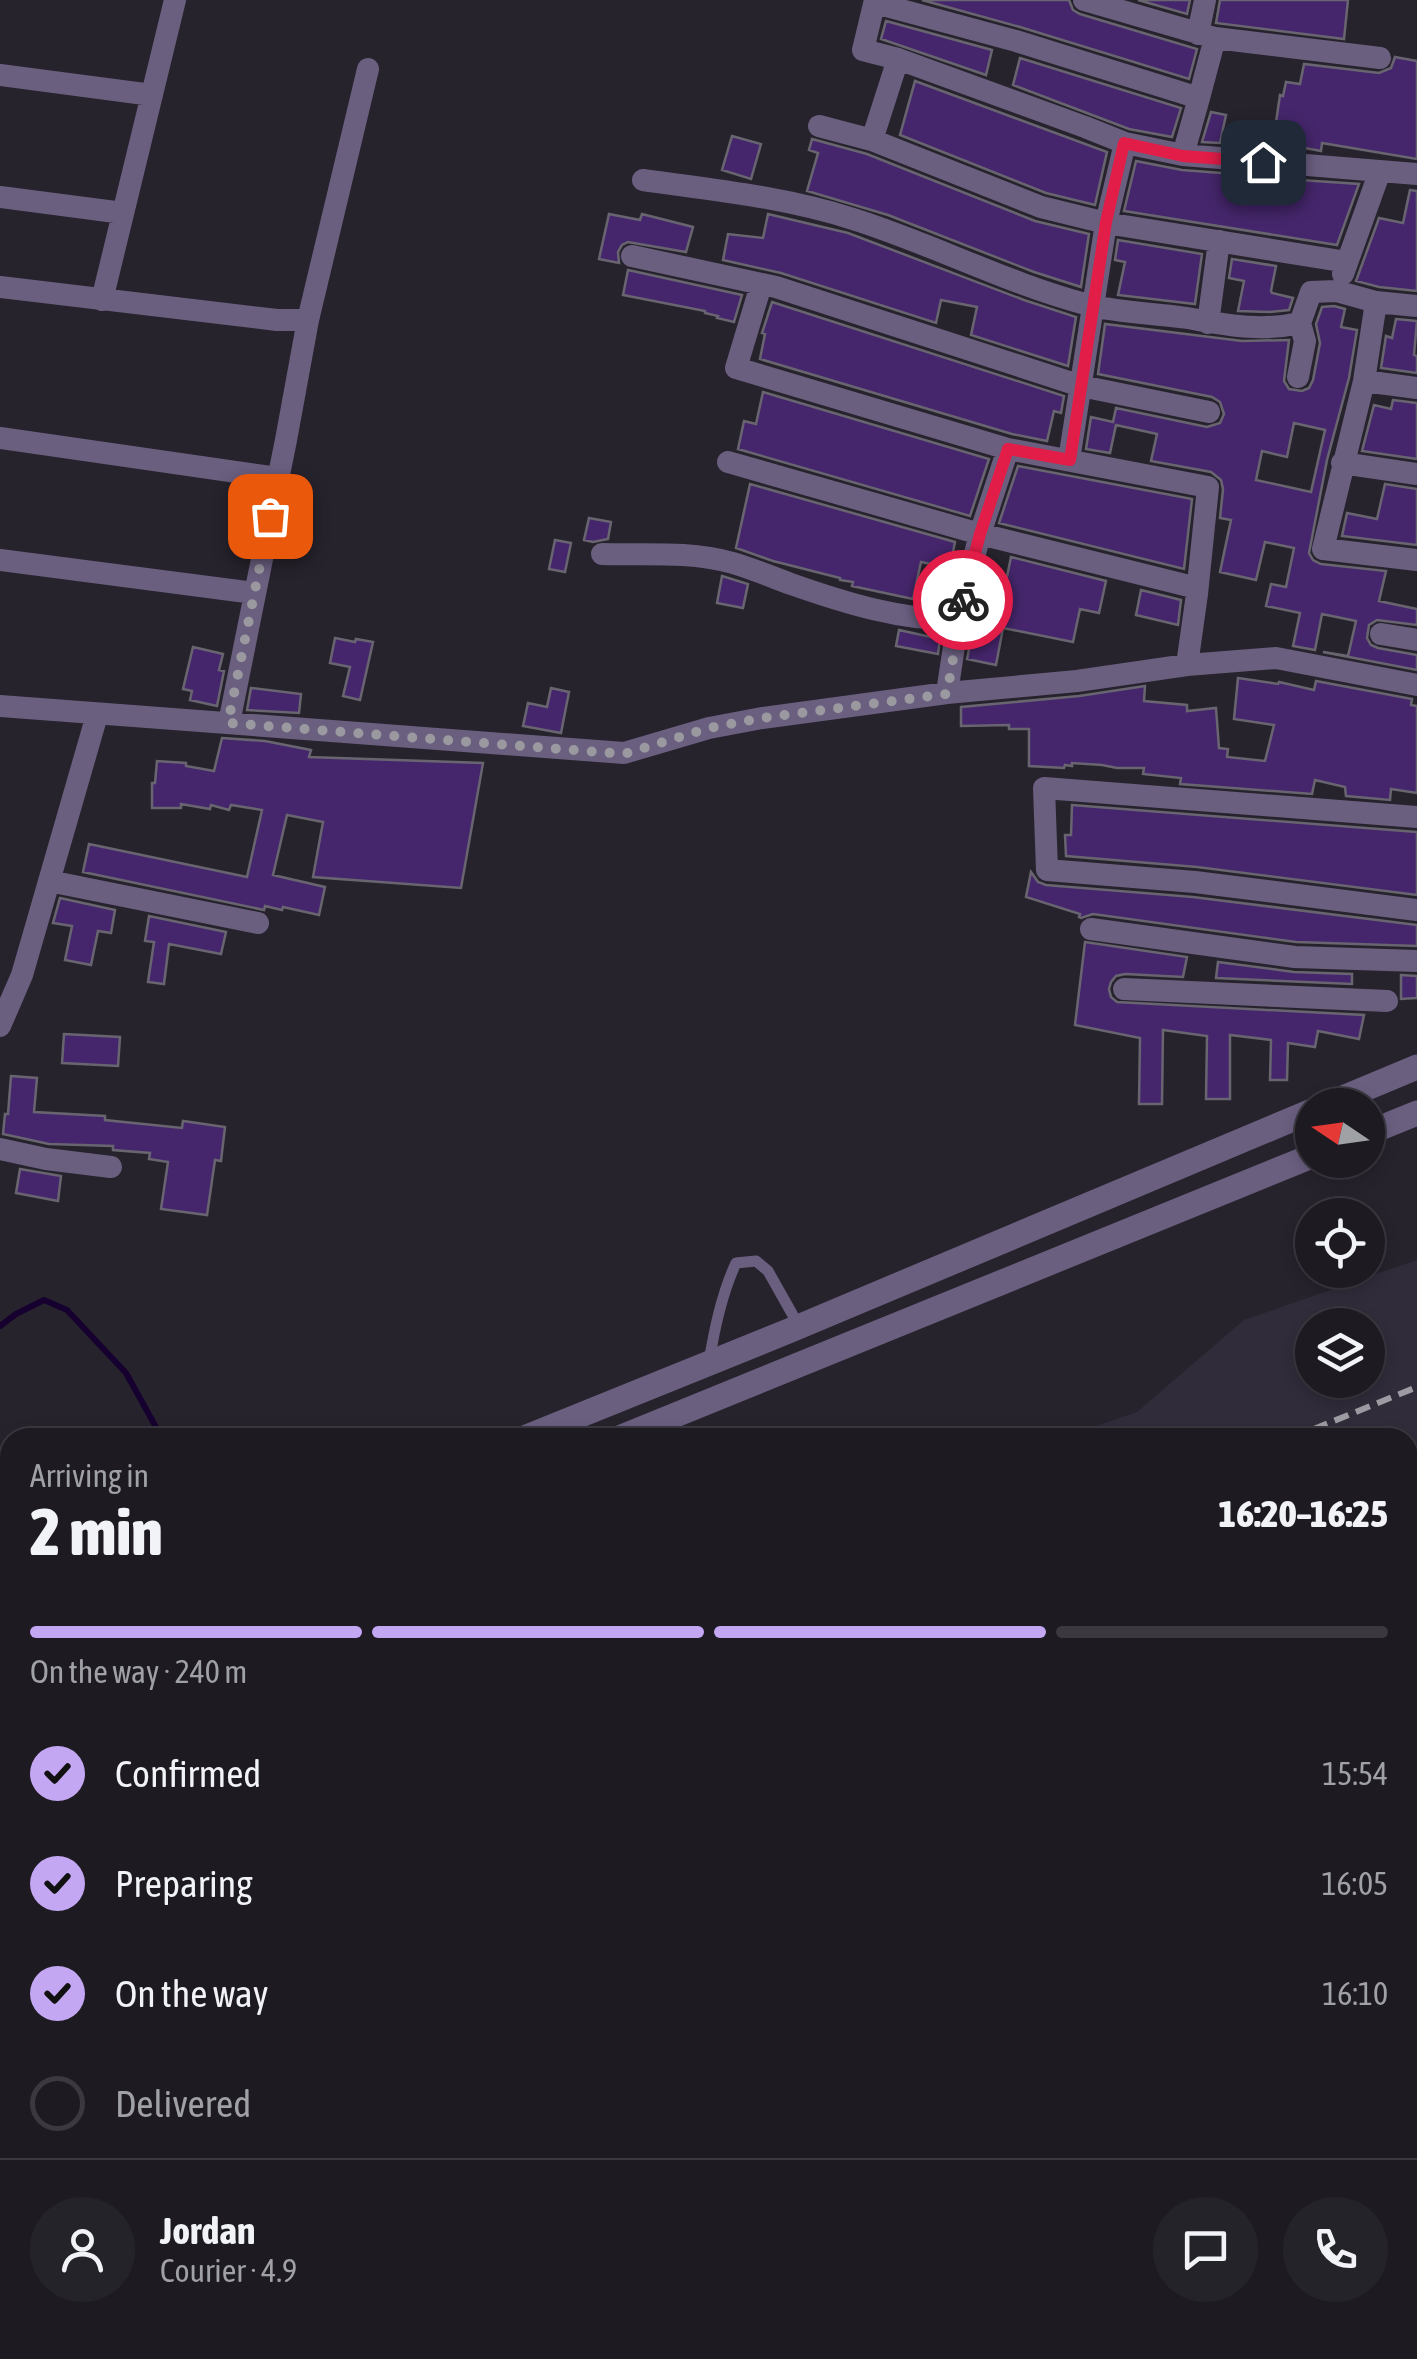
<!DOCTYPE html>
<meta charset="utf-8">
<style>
body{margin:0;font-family:"Asap Condensed",sans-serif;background:#25232a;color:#f1f3f6;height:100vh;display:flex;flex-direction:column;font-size:38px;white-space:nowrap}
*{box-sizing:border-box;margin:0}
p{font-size:32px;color:#a0a1a5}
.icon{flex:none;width:55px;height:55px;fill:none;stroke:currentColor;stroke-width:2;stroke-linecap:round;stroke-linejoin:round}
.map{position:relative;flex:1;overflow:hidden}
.drawer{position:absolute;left:0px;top:1428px;width:1418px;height:932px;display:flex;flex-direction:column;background:#1d1a22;border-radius:30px 30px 0 0;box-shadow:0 5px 15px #0003,0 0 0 2px #3b3840}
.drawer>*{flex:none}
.needle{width:65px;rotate:283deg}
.tools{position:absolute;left:1295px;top:1088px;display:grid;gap:20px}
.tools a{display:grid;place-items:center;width:90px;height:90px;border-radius:50%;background:#1d1a22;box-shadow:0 5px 15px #0003,0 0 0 2px #3b3840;font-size:50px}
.pin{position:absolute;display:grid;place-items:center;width:85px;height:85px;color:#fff;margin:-42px;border-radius:20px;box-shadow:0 5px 15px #0006}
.courier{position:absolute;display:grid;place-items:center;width:100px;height:100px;margin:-50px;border:8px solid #e11d48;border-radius:50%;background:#fff;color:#222;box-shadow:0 2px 12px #0007}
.overview em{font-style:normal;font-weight:800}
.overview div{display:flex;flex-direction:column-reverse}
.overview{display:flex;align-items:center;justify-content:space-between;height:170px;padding:0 30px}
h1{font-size:65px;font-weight:800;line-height:75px}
.bar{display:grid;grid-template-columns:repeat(4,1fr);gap:15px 10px;align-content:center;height:120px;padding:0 30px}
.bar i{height:12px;border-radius:8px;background:#3b3840}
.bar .on{background:#c3a7f2}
.bar p{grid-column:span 4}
.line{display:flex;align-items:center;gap:25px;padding:0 30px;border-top:2px solid #3b3840}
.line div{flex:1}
.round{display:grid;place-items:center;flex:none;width:105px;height:105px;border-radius:52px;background:#25232a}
ol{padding:0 30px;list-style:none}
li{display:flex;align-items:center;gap:30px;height:110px}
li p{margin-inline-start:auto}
li .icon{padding:10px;border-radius:50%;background:#c3a7f2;color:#111;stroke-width:4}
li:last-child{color:#a0a1a5}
li i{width:55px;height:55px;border:5px solid #3b3840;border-radius:50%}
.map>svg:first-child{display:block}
</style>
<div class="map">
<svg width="1417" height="2359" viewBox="0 0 1417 2359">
<rect width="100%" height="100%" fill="#27232d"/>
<!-- built -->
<path fill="#302c3a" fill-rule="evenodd" d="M 1417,1260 L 1417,1627 L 1408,1629 L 1408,1438 L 1065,1437 L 1137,1412 L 1244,1320 ZM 1312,1325 L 1368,1325 L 1368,1380 L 1312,1380 Z"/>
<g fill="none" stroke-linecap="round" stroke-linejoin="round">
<!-- stream -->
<path stroke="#16002f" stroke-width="6" d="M 0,1326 L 16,1314 L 44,1300 L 67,1310 L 126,1373 L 162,1438
M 1408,1894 L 1417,1896
M 0,2161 L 10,2146
M 1117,2350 L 1135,2359"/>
</g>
<!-- building -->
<path fill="#45266c" stroke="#686570" stroke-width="2.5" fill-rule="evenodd" d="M 922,0 L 1069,0 L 1073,10 L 1080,14 L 1197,49 L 1189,79 L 1020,27 Z
M 1138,0 L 1190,0 L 1187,14 Z
M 1220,0 L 1348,0 L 1344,39 L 1216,23 Z
M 886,21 L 992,50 L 986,75 L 881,39 Z
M 1395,57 L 1417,61 L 1417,159 L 1322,143 L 1321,151 L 1294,146 L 1297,133 L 1275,129 L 1280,95 L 1283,96 L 1286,82 L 1300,84 L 1304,64 L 1379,73 L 1391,68 Z
M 1020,58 L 1181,108 L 1172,137 L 1129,129 L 1013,85 Z
M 915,81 L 1107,152 L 1095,205 L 1046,193 L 900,135 Z
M 1211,112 L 1226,115 L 1220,143 L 1202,142 Z
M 732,136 L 761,144 L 751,179 L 722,170 Z
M 812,139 L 867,154 L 1035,221 L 1089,234 L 1081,287 L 1034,272 L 888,215 L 807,191 L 818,153 L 809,150 Z
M 1136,161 L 1182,170 L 1261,176 L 1299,185 L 1301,180 L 1359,184 L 1337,245 L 1124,211 Z
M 1410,190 L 1417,191 L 1417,291 L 1379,287 L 1356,281 L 1379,218 L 1403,223 Z
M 609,214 L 640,220 L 642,214 L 693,227 L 686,252 L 628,242 L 622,245 L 618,252 L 619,263 L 599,259 Z
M 768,214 L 848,233 L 1024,300 L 1076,317 L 1068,366 L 971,335 L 977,307 L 941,300 L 936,323 L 781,273 L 723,260 L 728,234 L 763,238 Z
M 1118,240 L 1202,254 L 1195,304 L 1118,295 L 1125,262 L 1115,260 Z
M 1232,259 L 1276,266 L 1271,291 L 1272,293 L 1293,298 L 1289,310 L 1270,312 L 1238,311 L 1244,281 L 1229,278 Z
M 628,270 L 742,295 L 734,322 L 717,318 L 718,316 L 705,313 L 705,311 L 623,295 Z
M 772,302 L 1064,396 L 1061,413 L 1054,411 L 1047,441 L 1012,434 L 760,359 L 765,334 L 762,333 Z
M 1334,306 L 1345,309 L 1341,327 L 1357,330 L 1349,378 L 1327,460 L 1309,553 L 1313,560 L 1321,564 L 1386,571 L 1379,601 L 1417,609 L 1417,625 L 1377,620 L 1369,625 L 1367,638 L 1371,645 L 1378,648 L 1417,655 L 1417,670 L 1323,652 L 1348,656 L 1356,621 L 1322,614 L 1315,650 L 1293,646 L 1300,613 L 1266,606 L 1271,584 L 1286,587 L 1294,548 L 1265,542 L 1256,580 L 1220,572 L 1231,520 L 1220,518 L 1223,489 L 1221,480 L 1211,472 L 1151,461 L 1157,434 L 1116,425 L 1110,453 L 1086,449 L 1091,417 L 1113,422 L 1116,408 L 1207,427 L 1220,423 L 1224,414 L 1220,402 L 1212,397 L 1098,374 L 1105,324 L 1242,341 L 1289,340 L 1284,381 L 1289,389 L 1302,391 L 1309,388 L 1313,380 L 1320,343 L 1316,324 L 1322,307 ZM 1294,423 L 1325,430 L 1311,492 L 1256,480 L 1262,451 L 1287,457 Z
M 1396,319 L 1417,321 L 1414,355 L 1417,356 L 1417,373 L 1381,368 L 1386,336 L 1392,338 Z
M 763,392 L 989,459 L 970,516 L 738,449 L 744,421 L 756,424 Z
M 1393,400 L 1417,403 L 1417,459 L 1362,451 L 1374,405 L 1391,409 Z
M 1018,466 L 1192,499 L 1184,569 L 999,523 Z
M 750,484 L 955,542 L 950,568 L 921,562 L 913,599 L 852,586 L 853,582 L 840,580 L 840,578 L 773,561 L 736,548 Z
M 1385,484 L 1417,489 L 1417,545 L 1342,536 L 1347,513 L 1377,519 Z
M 589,518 L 611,522 L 608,539 L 593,542 L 584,540 Z
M 555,540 L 571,543 L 565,572 L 549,569 Z
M 1011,557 L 1106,581 L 1099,613 L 1080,609 L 1073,642 L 1003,628 L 996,665 L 967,659 L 980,596 L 1002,601 Z
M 722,576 L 748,584 L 743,608 L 717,603 Z
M 1141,590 L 1181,600 L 1178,625 L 1136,615 Z
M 899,630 L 940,639 L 938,654 L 896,646 Z
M 335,638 L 355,642 L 356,639 L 373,642 L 360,700 L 343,696 L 350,667 L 330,663 Z
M 193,647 L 223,654 L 219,670 L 224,671 L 217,706 L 190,700 L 192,691 L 183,689 Z
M 1238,678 L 1278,684 L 1279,682 L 1314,690 L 1316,681 L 1412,699 L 1411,705 L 1417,706 L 1417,793 L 1391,789 L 1390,800 L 1346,796 L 1345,787 L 1315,780 L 1312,794 L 1180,784 L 1181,778 L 1143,774 L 1144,768 L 1117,768 L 1102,765 L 1072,763 L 1072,766 L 1065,765 L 1064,768 L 1029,766 L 1029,729 L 1009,729 L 1009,725 L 961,726 L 961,707 L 1079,696 L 1145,686 L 1144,701 L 1187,705 L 1187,711 L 1216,708 L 1219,748 L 1228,749 L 1227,757 L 1265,761 L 1274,725 L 1234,719 Z
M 251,688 L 301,694 L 299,713 L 247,710 Z
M 551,688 L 569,692 L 561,733 L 523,726 L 528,703 L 547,707 Z
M 222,738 L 265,741 L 311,750 L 309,757 L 483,763 L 461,888 L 313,877 L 323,822 L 287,815 L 273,875 L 325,887 L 319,915 L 283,907 L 282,910 L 265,906 L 264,910 L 83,872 L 89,844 L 247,877 L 262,810 L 231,805 L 229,810 L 211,805 L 210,809 L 181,804 L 181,808 L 152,808 L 152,783 L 155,783 L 157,761 L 186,763 L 186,766 L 214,771 Z
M 1072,805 L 1417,832 L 1417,895 L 1197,867 L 1066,856 L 1065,835 L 1071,835 Z
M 1031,872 L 1038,882 L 1046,885 L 1193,897 L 1417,925 L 1417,946 L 1296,942 L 1093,914 L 1081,918 L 1079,917 L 1080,914 L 1026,897 Z
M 60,898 L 115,910 L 111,933 L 98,931 L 91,965 L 65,960 L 72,926 L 53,923 Z
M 149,916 L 226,932 L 221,954 L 169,944 L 164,984 L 148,982 L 154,942 L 145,941 Z
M 1085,942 L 1187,957 L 1183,977 L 1125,974 L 1116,976 L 1111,982 L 1109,989 L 1111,997 L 1117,1002 L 1364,1015 L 1359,1039 L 1318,1031 L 1315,1047 L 1288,1043 L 1287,1080 L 1270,1080 L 1271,1040 L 1230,1035 L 1230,1099 L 1206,1099 L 1207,1036 L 1163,1030 L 1162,1104 L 1139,1104 L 1140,1038 L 1075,1025 Z
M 1218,962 L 1294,972 L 1352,974 L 1352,984 L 1216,978 Z
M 1401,975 L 1417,976 L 1417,998 L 1401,999 Z
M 64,1034 L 120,1037 L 118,1066 L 62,1063 Z
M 11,1076 L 37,1078 L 34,1112 L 105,1116 L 105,1120 L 182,1128 L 183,1121 L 225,1127 L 221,1161 L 215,1160 L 207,1215 L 161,1209 L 168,1162 L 149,1159 L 150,1153 L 113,1150 L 113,1146 L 49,1144 L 3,1134 L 5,1114 L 8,1114 Z
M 20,1169 L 61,1176 L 58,1201 L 16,1193 Z"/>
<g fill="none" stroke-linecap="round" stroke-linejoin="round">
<!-- service -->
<path stroke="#6b5f80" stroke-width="11" d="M 709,1363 C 714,1330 722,1293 736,1263 L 756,1261 L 768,1271 L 799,1326"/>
<!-- minor -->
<path stroke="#6b5f80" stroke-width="22" d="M 875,0 L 863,50 L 898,59 L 1085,127 L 1125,143 L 1183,155 L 1417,174
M 1084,0 L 1215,38 L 1380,58
M 875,3 L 1016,41 L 1199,98 L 1183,155
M 1198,34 L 1205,0
M 0,75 L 152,95
M 1199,98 L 1215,38
M 819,126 L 872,140 L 1041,207 L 1106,223 L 1347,262
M 872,140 L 898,59
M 643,180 C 714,190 785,197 853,219 C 933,244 1008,284 1089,305 C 1121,313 1155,313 1187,318 C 1228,325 1259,332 1300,323 L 1311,292 L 1336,291 L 1376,302 L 1417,306
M 0,197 L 123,213
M 632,256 L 776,287 L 1081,386 L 1209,412
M 1343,274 L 1380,171
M 761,285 L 736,368 L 1008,449 L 1208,487 L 1197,594 L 1187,665
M 0,287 L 277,320 L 308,320
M 102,300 L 175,0
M 1376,302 L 1364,381 L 1323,549 L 1417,560
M 1208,323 L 1219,241
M 1298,377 L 1305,341 L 1300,323
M 1364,381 L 1417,388
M 0,438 L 278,478
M 1069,460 L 1106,223 L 1125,143
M 728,462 L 980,534 L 1197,588
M 1342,463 L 1417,474
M 602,554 C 647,555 689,551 733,563 C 753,569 772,577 791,584 C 845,603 900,620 958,620
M 0,560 L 254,593
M 1381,634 L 1417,640
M 947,693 L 958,620 L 980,534 L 1008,449
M 0,706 L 624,753 L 709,728 L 762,718 L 947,693 L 1077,681 L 1187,665 L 1276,658 L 1417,685
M 229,723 L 286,440 L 308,320 L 368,69
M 1417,817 L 1044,788 L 1047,870 L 1195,882 L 1417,910
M 49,881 L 258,923
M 1091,929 L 1295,957 L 1417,961
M 1124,989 L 1387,1001
M 0,1026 L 22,975 L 97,715
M 0,1149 L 46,1159 L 111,1167
M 1408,1674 L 1417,1672
M 1408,1764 L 1417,1761
M 1408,1847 L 1417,1845
M 1408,1969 L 1417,1972
M 1408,2066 L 1417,2025
M 1408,2136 L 1417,2139
M 0,2187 L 10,2192
M 1408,2227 L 1417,2230
M 1408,2317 L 1417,2320
M 563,2350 L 618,2359
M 1059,2350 L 1062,2359
M 6,2359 L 8,2350 L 33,2351 L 78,2359
M 229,2359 L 232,2350
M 1246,2359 L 1248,2350
M 1317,2359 L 1320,2353 L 1329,2354 L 1330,2350"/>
<!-- tertiary -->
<path stroke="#6b5f80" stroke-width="25" d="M 1326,1105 L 1417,1067
M 1368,1133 L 1417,1113
M 524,1438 L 791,1330 L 1312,1111
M 619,1438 L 1312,1156
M 0,1658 L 10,1654
M 0,1687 L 10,1683"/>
<!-- rail -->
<path stroke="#9e9ca3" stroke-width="6" stroke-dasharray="15 8" stroke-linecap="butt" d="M 1292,1438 L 1417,1387
M 1408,1461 L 1417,1458
M 0,1952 L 10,1948
M 0,1971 L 10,1967
M 0,2005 L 10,2001"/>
</g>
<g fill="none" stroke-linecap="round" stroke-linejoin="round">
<!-- done -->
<path stroke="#9b99a0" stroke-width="10" stroke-dasharray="0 18" d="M 270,516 L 228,723 L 624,754 L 709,728 L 762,718 L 947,694 L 963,600"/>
<!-- route -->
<path stroke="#e11d48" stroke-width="12" d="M 963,600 L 980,534 L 1008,449 L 1070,460 L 1106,222 L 1124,143 L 1183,156 L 1263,162"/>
</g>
</svg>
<div class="tools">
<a><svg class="needle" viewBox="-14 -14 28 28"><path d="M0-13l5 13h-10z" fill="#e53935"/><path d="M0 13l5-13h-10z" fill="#a0a1a5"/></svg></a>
<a><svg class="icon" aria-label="locate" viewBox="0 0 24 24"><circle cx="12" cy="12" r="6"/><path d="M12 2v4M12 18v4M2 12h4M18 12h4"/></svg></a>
<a><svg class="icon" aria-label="layers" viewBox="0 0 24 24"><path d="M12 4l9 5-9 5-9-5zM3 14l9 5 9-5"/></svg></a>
</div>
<div class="pin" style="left:270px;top:516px;background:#ea580c"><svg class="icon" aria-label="bag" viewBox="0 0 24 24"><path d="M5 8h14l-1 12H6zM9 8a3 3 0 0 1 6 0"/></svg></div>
<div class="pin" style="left:1263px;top:162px;background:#1f2937"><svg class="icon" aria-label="home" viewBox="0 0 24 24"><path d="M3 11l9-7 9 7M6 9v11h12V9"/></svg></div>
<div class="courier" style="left:963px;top:600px"><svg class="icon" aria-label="bike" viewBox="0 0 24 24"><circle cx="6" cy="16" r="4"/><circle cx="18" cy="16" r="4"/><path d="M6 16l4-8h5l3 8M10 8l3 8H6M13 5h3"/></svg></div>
<section class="drawer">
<div class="overview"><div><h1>2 min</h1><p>Arriving in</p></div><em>16:20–16:25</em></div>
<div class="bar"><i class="on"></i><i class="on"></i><i class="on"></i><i></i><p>On the way · 240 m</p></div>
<ol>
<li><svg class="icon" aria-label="check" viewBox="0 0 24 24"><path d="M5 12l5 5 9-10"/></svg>Confirmed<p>15:54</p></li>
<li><svg class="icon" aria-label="check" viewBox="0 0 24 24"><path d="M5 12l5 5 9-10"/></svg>Preparing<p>16:05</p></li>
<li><svg class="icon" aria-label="check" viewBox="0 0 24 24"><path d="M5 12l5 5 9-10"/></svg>On the way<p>16:10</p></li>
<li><i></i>Delivered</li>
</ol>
<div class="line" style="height:180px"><a class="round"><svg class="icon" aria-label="person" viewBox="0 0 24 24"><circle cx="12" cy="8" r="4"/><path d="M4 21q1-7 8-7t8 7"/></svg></a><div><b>Jordan</b><p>Courier · 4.9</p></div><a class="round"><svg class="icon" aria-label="chat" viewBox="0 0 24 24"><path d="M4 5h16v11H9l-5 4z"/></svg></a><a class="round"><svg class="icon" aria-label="phone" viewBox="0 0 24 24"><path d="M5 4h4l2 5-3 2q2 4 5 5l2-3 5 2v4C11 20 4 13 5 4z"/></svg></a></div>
</section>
</div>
